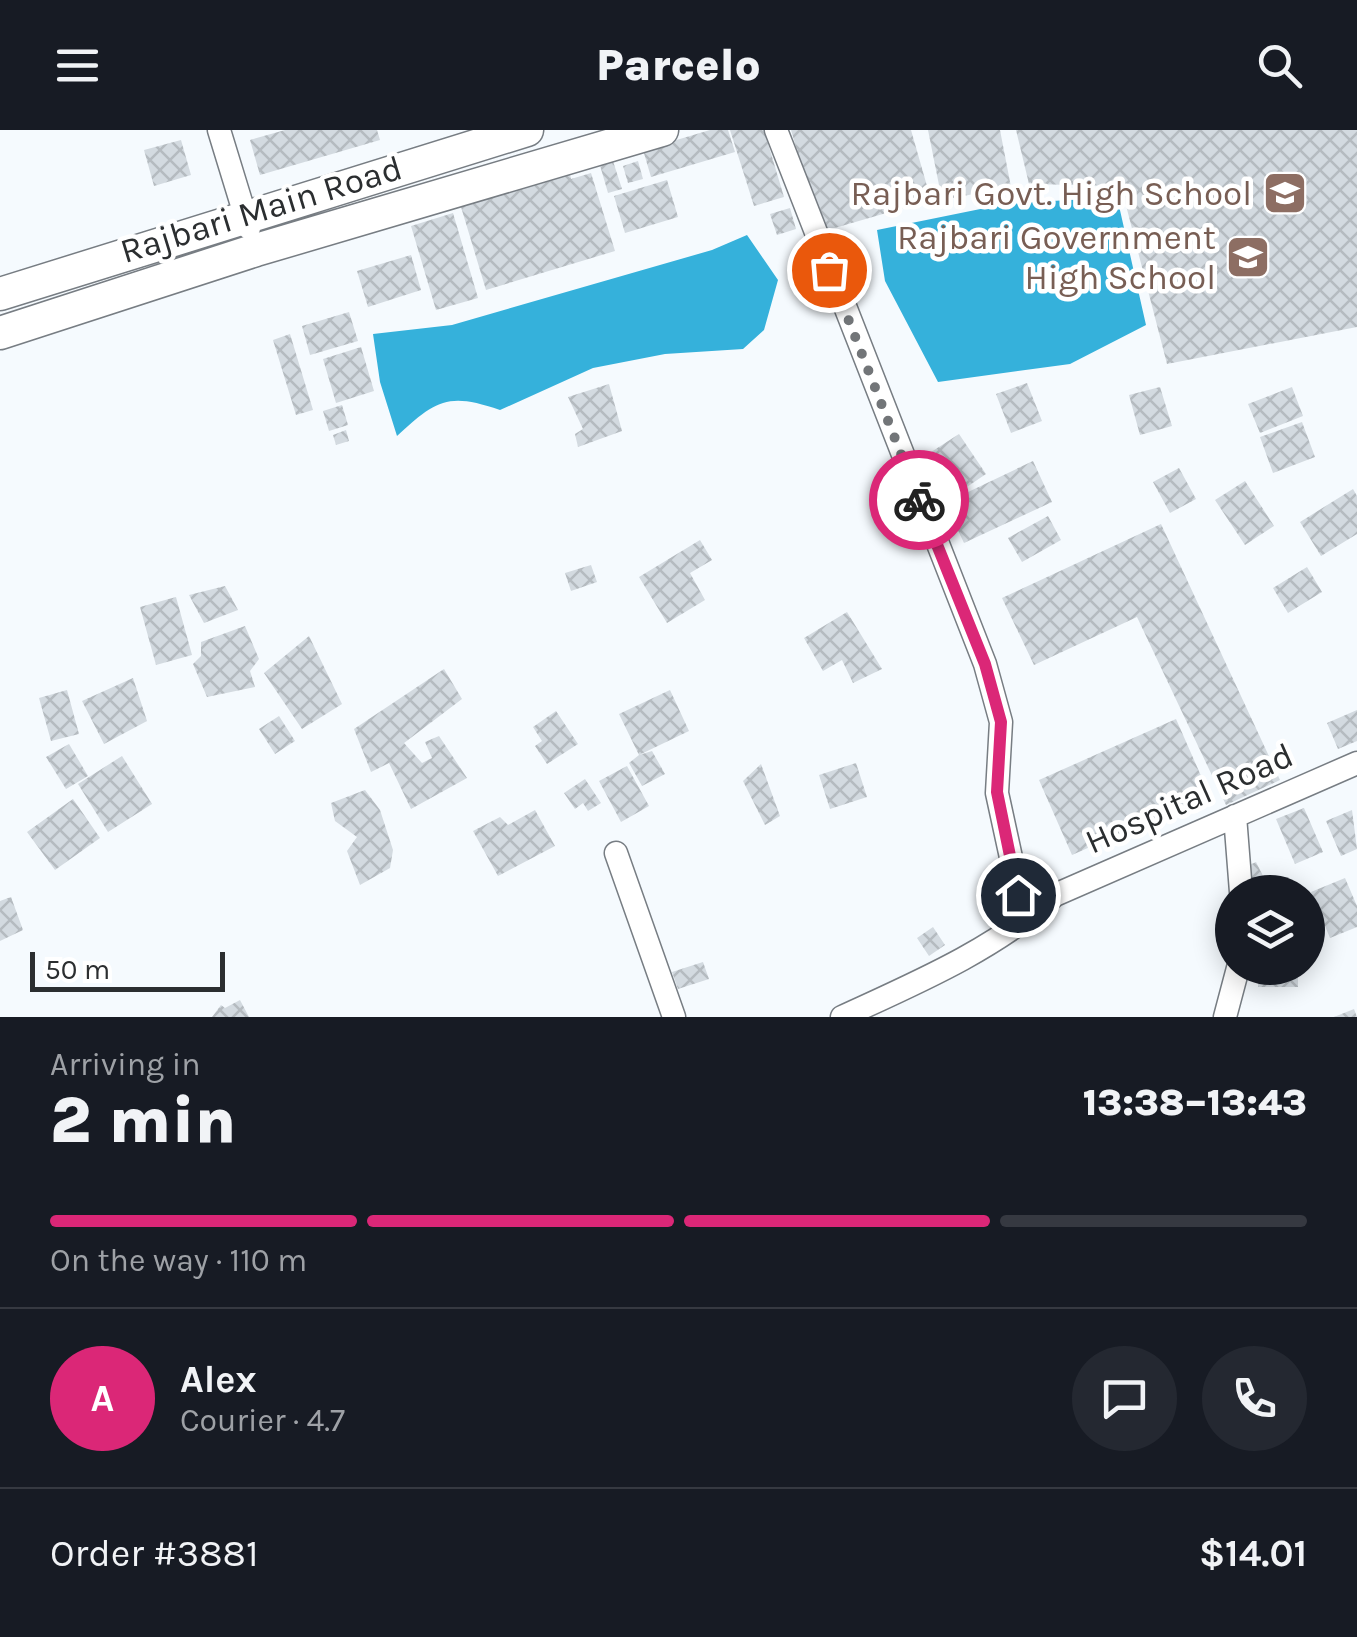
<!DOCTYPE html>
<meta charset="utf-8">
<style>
body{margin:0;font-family:Karla,sans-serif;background:#242831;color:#f1f3f6;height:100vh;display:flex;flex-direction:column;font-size:38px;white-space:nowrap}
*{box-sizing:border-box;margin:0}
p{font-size:32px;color:#9ea1a6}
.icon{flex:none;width:55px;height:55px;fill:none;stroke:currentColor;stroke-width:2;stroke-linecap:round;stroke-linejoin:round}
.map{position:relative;height:887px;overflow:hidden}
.details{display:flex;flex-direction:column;background:#171b24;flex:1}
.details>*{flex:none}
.controls{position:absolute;left:1215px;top:745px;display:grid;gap:20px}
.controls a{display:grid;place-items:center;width:110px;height:110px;border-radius:50%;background:#171b24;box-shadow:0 5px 25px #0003;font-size:50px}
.scale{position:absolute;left:30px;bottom:25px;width:195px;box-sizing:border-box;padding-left:10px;border:5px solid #2b2e30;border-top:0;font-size:28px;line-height:35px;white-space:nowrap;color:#2b2e30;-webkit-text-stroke:8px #fff;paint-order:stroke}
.pin{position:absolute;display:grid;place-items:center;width:85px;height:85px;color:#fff;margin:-42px;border:5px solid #fff;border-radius:50%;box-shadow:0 2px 10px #0007}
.courier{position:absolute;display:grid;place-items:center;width:100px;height:100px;margin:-50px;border:8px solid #db2777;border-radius:50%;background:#fff;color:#222;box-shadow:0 2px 12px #0007}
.overview em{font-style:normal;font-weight:800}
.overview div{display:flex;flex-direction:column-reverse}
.overview{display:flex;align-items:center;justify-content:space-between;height:170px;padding:0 50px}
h1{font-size:65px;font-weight:800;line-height:75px}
.bar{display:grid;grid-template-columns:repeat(4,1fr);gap:15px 10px;align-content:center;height:120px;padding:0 50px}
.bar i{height:12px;border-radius:8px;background:#363941}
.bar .selected{background:#db2777}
.bar p{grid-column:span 4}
.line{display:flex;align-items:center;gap:25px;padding:0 50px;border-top:2px solid #363941}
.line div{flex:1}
.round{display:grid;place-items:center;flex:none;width:105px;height:105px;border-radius:52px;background:#242831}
header{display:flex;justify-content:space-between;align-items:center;height:130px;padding:0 50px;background:#171b24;font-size:45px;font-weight:800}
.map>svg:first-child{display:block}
</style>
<header><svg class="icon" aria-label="menu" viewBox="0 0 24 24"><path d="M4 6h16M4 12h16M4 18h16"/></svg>Parcelo<svg class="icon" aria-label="search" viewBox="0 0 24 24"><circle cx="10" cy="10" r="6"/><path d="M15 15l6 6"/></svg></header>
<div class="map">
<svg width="1357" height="887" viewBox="0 0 1357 887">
<defs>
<pattern id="building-cross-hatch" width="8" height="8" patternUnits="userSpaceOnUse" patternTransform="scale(2.5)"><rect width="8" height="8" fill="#d3dae0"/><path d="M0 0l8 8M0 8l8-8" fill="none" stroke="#b5bbc0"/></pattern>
</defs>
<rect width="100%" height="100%" fill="#f5fafe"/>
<!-- water -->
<path fill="#35b1db" d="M 1117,67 L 1146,195 L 1070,234 L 938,252 L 885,151 L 877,100 L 1005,74 Z
M 747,105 L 778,150 L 764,200 L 743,219 L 665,224 L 593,238 L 500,280 C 448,262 436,270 397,306 L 380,252 L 373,204 L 452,195 L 712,120 Z"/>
<!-- building -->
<path fill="url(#building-cross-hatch)" d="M 285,0 L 377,0 L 380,10 L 260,45 L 250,10 Z
M 710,0 L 728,0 L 735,22 L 651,47 L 643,20 Z
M 730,0 L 764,0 L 784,67 L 754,76 Z
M 791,0 L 911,0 L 931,70 L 821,102 Z
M 928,0 L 1000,0 L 1011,57 L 942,70 Z
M 1016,0 L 1357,0 L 1357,197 L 1167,234 L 1121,56 L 1029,54 Z
M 181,10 L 191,45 L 154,56 L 144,20 Z
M 612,28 L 622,59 L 608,63 L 599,32 Z
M 638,31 L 643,49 L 628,53 L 623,36 Z
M 591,43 L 615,121 L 486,160 L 461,77 L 570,44 L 571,49 Z
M 667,50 L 678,87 L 625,103 L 614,66 Z
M 790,78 L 796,99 L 777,105 L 770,84 Z
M 453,83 L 478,168 L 436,180 L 411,96 Z
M 411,125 L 421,160 L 368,177 L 357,141 Z
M 349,182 L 358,211 L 310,225 L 302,196 Z
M 290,204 L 313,280 L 296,285 L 273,210 Z
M 361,217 L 374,261 L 336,273 L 323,229 Z
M 1027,253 L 1042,291 L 1011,303 L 996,264 Z
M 609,254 L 622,301 L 578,317 L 575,304 L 583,299 L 568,267 Z
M 1160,257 L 1172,296 L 1140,305 L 1129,265 Z
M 1292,257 L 1303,286 L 1260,303 L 1248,274 Z
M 342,275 L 348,295 L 329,301 L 323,281 Z
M 1302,292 L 1315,327 L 1273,343 L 1260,307 Z
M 346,300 L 349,311 L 336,315 L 333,305 Z
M 959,304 L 986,344 L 952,367 L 925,326 Z
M 1033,331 L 1052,372 L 964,413 L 945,373 Z
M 1179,338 L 1196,369 L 1170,383 L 1153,352 Z
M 1245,351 L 1274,396 L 1245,415 L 1215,370 Z
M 1353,359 L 1357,366 L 1357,404 L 1321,426 L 1300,392 Z
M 1048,386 L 1061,410 L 1022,432 L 1008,408 Z
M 1161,394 L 1280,650 L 1226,675 L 1137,487 L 1034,535 L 1002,468 Z
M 700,410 L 712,430 L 690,443 L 705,470 L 667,493 L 639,447 Z
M 591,435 L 597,452 L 571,461 L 565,443 Z
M 1307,437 L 1322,462 L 1288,483 L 1273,458 Z
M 225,456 L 238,480 L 204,493 L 189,465 Z
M 176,467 L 192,525 L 156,535 L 140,477 Z
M 847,482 L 882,539 L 853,553 L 842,530 L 823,541 L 804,508 Z
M 245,496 L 259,529 L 250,541 L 255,557 L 207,567 L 193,534 L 201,526 L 201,512 Z
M 309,506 L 342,574 L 302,599 L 264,543 Z
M 444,539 L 462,569 L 404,613 L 422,633 L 432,628 L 425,612 L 439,606 L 467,648 L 411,679 L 389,633 L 371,642 L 354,599 Z
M 133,548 L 147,591 L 104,614 L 82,571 Z
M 67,560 L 79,604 L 51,611 L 39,568 Z
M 670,560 L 689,601 L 639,625 L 652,621 L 665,644 L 642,656 L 629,633 L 639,625 L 619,584 Z
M 1357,580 L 1357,611 L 1338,619 L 1327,593 Z
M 556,581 L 578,614 L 547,634 L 535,616 L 542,611 L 533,597 Z
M 279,586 L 295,611 L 275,624 L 259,599 Z
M 1176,589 L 1209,664 L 1072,725 L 1039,650 Z
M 69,614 L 88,646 L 66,659 L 46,627 Z
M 122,626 L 152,674 L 108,702 L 78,654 Z
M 856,633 L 867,667 L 830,679 L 819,645 Z
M 761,634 L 780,686 L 765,695 L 743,651 Z
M 627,636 L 649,676 L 621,692 L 599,651 Z
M 585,649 L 601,673 L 588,681 L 583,673 L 575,679 L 564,663 Z
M 365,660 L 380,680 L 393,720 L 390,738 L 360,755 L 347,721 L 357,707 L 335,691 L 331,673 Z
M 73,669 L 100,708 L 55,740 L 27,702 Z
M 1304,678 L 1323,722 L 1295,734 L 1276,689 Z
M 535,680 L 555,716 L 498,746 L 473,701 L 500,687 L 508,695 Z
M 1352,680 L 1357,719 L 1341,726 L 1326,691 Z
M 1256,732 L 1263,746 L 1249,752 L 1243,738 Z
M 1345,748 L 1357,776 L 1357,797 L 1330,808 L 1311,762 Z
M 11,767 L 23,800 L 0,811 L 0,771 Z
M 933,797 L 945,815 L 929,826 L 917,808 Z
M 703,832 L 709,849 L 678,859 L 672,842 Z
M 1258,838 L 1298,838 L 1298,857 L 1258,857 Z
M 240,870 L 249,887 L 212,887 L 221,875 L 225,878 Z
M 1354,879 L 1357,887 L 1334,887 Z"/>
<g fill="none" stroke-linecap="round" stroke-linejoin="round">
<!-- street casing -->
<g stroke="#777d83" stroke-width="25">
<path id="street" d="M 219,0 L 249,98
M 776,0 L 985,534 L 1001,592 L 997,663 L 1025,792
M 1235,686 L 1241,762
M 616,723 L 674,887
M 842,887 C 916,853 994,820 1055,765 L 1357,633
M 1225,887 L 1238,838"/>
</g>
<!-- secondary casing -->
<g stroke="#777d83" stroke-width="35">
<path id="secondary" d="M 0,164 L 527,0
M 0,203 L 256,120 L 662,0"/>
</g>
<!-- street -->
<use href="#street" stroke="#fff" stroke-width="22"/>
<!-- secondary -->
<use href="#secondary" stroke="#fff" stroke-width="32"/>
</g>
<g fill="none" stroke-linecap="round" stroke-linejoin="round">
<!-- done -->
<path stroke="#727578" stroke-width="10" stroke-dasharray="0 18" d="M 829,140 L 919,370"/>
<!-- route -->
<path stroke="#db2777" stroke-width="12" d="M 919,370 L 985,534 L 1001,592 L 997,662 L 1018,765"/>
</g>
<!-- icons -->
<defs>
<g id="school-square" transform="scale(2.25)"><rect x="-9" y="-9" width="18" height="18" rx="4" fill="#8d6e63" stroke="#fff"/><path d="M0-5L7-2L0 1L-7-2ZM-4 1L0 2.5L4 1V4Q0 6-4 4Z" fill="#fff"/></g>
</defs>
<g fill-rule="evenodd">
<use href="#school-square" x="1285" y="63"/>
<use href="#school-square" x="1248" y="127"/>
</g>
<g text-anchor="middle" stroke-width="9" stroke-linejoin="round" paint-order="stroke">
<!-- education labels -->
<g font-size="35" fill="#785e54" stroke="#fff" text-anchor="end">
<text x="1252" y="75">Rajbari Govt. High School</text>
<text x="1216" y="119">Rajbari Government<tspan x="1216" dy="40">High School</tspan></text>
</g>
<!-- street labels -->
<g font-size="35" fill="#2b2e30" stroke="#fff">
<text transform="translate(261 79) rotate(-17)" y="12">Rajbari Main Road</text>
<text transform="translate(1189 668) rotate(-24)" y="12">Hospital Road</text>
</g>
</g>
</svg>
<div class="controls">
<a><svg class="icon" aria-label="layers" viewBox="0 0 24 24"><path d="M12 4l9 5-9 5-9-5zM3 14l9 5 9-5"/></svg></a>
</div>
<div class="scale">50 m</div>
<div class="pin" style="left:829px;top:140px;background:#ea580c"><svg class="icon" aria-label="bag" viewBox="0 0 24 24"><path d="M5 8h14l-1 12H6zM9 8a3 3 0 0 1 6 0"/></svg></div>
<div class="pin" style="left:1018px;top:765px;background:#1f2937"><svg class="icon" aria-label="home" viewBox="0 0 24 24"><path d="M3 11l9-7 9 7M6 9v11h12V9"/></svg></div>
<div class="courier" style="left:919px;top:370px"><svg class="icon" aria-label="bike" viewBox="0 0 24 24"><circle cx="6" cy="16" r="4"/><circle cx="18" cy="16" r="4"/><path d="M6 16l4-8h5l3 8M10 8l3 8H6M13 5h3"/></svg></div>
</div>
<section class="details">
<div class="overview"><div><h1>2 min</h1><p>Arriving in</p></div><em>13:38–13:43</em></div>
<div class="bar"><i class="selected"></i><i class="selected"></i><i class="selected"></i><i></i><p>On the way · 110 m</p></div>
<div class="line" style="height:180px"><b class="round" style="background:#db2777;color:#fff">A</b><div><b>Alex</b><p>Courier · 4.7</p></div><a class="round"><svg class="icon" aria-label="chat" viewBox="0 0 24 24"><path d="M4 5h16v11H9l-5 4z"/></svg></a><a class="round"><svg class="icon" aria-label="phone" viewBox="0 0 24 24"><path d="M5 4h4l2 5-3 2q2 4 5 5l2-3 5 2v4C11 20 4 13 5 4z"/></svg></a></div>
<div class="line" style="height:130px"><div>Order #3881</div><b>$14.01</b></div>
</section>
